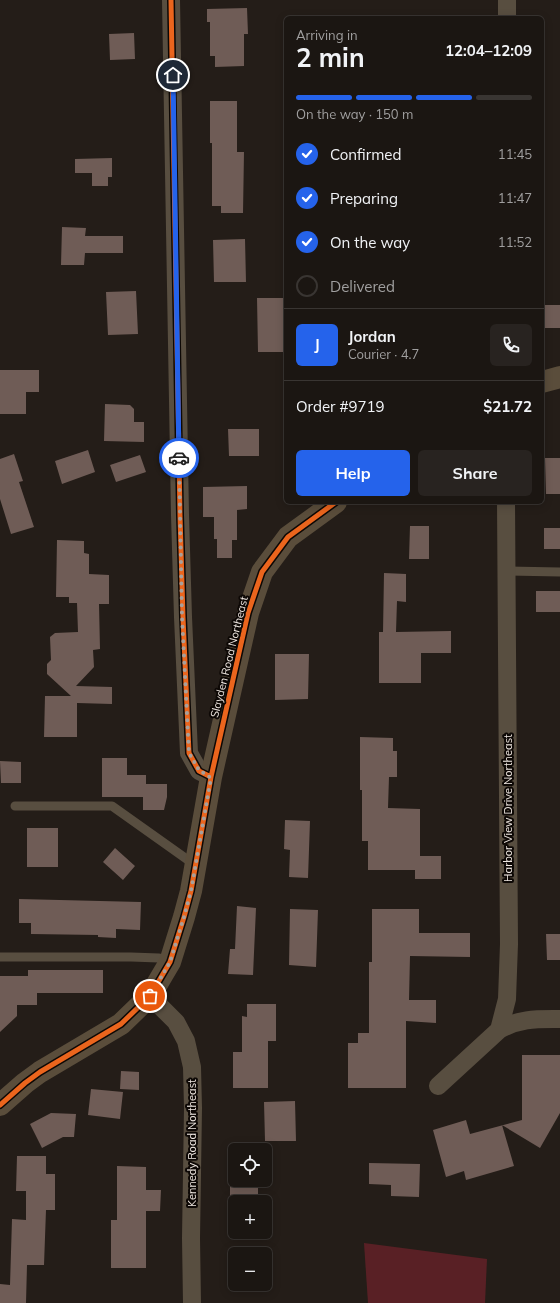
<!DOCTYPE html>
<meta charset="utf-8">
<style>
body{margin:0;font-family:Mulish,sans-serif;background:#282320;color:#f1f3f6;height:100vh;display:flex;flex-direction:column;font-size:15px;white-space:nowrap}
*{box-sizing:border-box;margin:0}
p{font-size:13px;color:#a09f9f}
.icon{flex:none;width:22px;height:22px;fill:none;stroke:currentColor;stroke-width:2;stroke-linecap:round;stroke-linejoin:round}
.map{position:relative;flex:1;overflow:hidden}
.details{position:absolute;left:284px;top:16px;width:260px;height:488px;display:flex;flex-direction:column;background:#1b1612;border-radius:6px;box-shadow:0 2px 10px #0003,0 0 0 1px #393532}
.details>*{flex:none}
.controls{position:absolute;left:228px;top:1143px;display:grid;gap:8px}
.controls a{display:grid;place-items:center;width:44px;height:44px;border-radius:6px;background:#1b1612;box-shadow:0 2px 10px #0003,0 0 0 1px #393532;font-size:20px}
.pin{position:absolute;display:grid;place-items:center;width:34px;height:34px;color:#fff;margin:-17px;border:2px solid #fff;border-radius:50%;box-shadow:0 1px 4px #0007}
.courier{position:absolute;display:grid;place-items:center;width:40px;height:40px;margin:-20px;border:3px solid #2563eb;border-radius:50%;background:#fff;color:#222;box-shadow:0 1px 5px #0007}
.overview em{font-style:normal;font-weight:700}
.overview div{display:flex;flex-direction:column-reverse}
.overview{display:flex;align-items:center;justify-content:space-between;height:68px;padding:0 12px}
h1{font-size:26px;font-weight:700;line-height:30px}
.bar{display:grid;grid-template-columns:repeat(4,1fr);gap:6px 4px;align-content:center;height:48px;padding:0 12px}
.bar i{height:5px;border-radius:3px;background:#393532}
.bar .current{background:#2563eb}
.bar p{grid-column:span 4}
.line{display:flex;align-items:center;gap:10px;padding:0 12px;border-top:1px solid #393532}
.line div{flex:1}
.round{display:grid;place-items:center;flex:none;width:42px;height:42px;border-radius:6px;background:#282320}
ol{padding:0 12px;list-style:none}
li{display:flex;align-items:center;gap:12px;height:44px}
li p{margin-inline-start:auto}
li .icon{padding:4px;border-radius:50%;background:#2563eb;color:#fff;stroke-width:4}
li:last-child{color:#a09f9f}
li i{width:22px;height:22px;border:2px solid #393532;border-radius:50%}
.action{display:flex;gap:8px;margin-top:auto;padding:8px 12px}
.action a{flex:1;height:46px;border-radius:6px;background:#2563eb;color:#fff;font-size:16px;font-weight:700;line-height:46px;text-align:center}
.action a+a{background:#282320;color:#f1f3f6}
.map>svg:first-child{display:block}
</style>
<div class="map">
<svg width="560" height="1303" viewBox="0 0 560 1303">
<rect width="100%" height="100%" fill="#241d18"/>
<!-- green -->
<path fill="#592025" d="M 364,1243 L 487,1259 L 485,1303 L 368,1303 Z"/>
<!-- building -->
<path fill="#6f5c56" d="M 247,8 L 248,34 L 244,34 L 244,66 L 215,67 L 215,56 L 210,56 L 210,22 L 207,22 L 207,9 Z
M 134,33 L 135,59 L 110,60 L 109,34 Z
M 210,101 L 237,101 L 237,152 L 244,152 L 243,213 L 221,213 L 221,206 L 212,206 L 212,143 L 210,143 Z
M 112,158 L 112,177 L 108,177 L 108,186 L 92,186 L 92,173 L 75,173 L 75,159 Z
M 62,227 L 86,228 L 85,236 L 123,236 L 123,253 L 85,253 L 84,265 L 61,265 Z
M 245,239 L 246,282 L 214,282 L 213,240 Z
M 136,291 L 138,334 L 108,335 L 106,292 Z
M 257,298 L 286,298 L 286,352 L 258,352 Z
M 542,305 L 560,305 L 560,328 L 542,328 Z
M 0,370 L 39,370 L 39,392 L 26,392 L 26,414 L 0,414 Z
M 105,404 L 130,405 L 134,409 L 134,422 L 144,422 L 144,442 L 104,441 Z
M 228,429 L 259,429 L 259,456 L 229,456 Z
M 88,450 L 95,472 L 62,484 L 55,461 Z
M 14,454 L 23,481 L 19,482 L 34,527 L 11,534 L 0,499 L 0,459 Z
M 140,455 L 146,472 L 116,482 L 110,465 Z
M 545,458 L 560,458 L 560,494 L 546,494 Z
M 247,486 L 247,509 L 237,510 L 237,540 L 232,540 L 232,558 L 217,558 L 217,539 L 214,539 L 214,517 L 203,517 L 203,487 Z
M 410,526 L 429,526 L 429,559 L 409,559 Z
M 544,528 L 560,528 L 560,549 L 544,549 Z
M 57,540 L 84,541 L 84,553 L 89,554 L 89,574 L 109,575 L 109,604 L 99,604 L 100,649 L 93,650 L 94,667 L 76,686 L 112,687 L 112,704 L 77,703 L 77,737 L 44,737 L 45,696 L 71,696 L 47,674 L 47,664 L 51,660 L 50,637 L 55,633 L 78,632 L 77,603 L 69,603 L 69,597 L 56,597 Z
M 384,573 L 406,574 L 406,602 L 397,601 L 396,632 L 451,631 L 451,653 L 421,653 L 421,683 L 379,683 L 379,632 L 383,632 Z
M 536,591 L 560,591 L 560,612 L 536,612 Z
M 275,654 L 309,654 L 308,699 L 275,700 Z
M 360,737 L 393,738 L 393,751 L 397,751 L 397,777 L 389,777 L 388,808 L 420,809 L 420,856 L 441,856 L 441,879 L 415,879 L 415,870 L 368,870 L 368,841 L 362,841 L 362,790 L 360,790 Z
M 102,758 L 127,758 L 127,775 L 146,775 L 146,784 L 167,784 L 167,797 L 164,810 L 143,810 L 143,797 L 102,797 Z
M 0,761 L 21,762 L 21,783 L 1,783 Z
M 285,820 L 310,821 L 308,878 L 289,877 L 290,850 L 284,849 Z
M 27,828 L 58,828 L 58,867 L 27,867 Z
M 115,848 L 135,866 L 123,880 L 103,862 Z
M 19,899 L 141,902 L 140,930 L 116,929 L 116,938 L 98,937 L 98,935 L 31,934 L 31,923 L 19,923 Z
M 237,906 L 256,908 L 253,975 L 228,974 L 230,949 L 235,949 Z
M 290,909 L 318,910 L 316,967 L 289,965 Z
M 372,909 L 419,909 L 419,933 L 470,933 L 470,957 L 410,956 L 409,1000 L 436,1000 L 436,1023 L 406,1021 L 406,1088 L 348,1088 L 348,1043 L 358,1043 L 358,1033 L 369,1033 L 369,962 L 372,962 Z
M 546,934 L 560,934 L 560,960 L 547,960 Z
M 28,970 L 103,970 L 103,993 L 37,993 L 37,1005 L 17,1005 L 17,1016 L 0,1032 L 0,976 L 28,976 Z
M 247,1004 L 276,1004 L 276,1041 L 268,1041 L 268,1088 L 233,1088 L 233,1052 L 242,1052 L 242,1016 L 247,1017 Z
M 522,1055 L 560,1055 L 560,1113 L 540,1148 L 502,1125 L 514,1166 L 466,1180 L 464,1171 L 446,1177 L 433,1130 L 466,1120 L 470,1134 L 522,1120 Z
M 121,1071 L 139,1072 L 139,1090 L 120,1089 Z
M 91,1089 L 123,1092 L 120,1119 L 88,1115 Z
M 295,1101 L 296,1141 L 265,1141 L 264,1102 Z
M 51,1113 L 76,1114 L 74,1137 L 63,1137 L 42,1148 L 30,1124 Z
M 17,1156 L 46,1156 L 46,1174 L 55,1174 L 55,1210 L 46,1210 L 44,1265 L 27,1265 L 26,1303 L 0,1303 L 0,1284 L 10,1285 L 12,1219 L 26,1220 L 26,1191 L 16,1191 Z
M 369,1163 L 420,1164 L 419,1197 L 391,1196 L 391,1185 L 369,1184 Z
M 117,1166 L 146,1167 L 146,1190 L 161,1190 L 160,1211 L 146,1211 L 146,1268 L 111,1268 L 111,1220 L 117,1220 Z
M 230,1180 L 258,1180 L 258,1202 L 230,1202 Z"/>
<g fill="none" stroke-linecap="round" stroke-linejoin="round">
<!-- lane -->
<path stroke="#584e40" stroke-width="9" d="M 507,571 L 560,572
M 15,806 L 112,806 L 188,860 L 196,861
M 0,957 L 131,957 L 159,958 L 170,962"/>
<!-- street -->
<path stroke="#584e40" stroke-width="18" d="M 171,0 L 180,515 L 183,617 L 189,753 L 199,771 L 211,777
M 507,18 L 507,0
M 150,996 L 176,1022 L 186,1041 L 192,1067 L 193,1108 L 191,1238 L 192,1303
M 499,1030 C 520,1018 537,1019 560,1019
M 438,1086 L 499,1030 L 507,999 L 509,944 L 506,502"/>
<!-- secondary -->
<path stroke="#5a4d3b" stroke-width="22" d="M 542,382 L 560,377
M 0,1105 L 25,1083 L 40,1072 L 121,1024 L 150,996 L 170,962 L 184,917 L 191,891 L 211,777 L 248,613 L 262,572 L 288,537 L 336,502"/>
<!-- cycleway casing -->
<g stroke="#0d0805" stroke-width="8">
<path id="cycleway" d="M 171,0 L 180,515 L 183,617 L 189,753 L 199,771 L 211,777
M 0,1105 L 25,1083 L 40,1072 L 121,1024 L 150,996 L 170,962 L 184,917 L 191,891 L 211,777 L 248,613 L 262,572 L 288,537 L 336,502"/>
</g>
<!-- cycleway -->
<use href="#cycleway" stroke="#eb651d" stroke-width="5"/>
</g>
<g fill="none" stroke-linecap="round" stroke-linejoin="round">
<!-- done -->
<path stroke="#a8a09b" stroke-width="4" stroke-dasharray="0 7.2" d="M 150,996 L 170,962 L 184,917 L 191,891 L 211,778 L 199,770 L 189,753 L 182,617 L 179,458"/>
<!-- route -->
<path stroke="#2563eb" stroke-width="5" d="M 173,75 L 179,458"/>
</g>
<g text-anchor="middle" stroke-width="4" stroke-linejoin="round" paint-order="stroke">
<!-- street labels -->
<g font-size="11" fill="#efe7e1" stroke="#0d0805">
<text transform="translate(229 657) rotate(-76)" y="4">Slayden Road Northeast</text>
<text transform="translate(508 808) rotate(-90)" y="4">Harbor View Drive Northeast</text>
<text transform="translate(192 1143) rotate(-90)" y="4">Kennedy Road Northeast</text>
</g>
</g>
</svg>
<div class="controls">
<a><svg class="icon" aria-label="locate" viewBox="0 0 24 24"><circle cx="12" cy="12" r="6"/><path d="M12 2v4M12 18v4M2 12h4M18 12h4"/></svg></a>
<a>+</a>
<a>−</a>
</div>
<div class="pin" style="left:150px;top:996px;background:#ea580c"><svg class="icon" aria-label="bag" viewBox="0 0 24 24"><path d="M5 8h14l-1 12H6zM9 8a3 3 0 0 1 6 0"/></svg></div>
<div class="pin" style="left:173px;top:75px;background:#1f2937"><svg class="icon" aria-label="home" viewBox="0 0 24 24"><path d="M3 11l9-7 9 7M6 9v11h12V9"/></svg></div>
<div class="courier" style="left:179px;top:458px"><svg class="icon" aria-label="car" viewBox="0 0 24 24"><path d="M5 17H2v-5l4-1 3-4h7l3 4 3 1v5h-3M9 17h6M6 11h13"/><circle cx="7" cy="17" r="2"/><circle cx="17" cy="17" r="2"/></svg></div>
<section class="details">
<div class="overview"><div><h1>2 min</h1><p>Arriving in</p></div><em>12:04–12:09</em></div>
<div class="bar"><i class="current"></i><i class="current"></i><i class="current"></i><i></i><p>On the way · 150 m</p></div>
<ol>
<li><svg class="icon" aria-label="check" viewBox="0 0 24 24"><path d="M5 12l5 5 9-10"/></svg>Confirmed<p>11:45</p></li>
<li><svg class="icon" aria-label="check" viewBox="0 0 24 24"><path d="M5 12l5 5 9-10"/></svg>Preparing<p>11:47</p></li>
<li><svg class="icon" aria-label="check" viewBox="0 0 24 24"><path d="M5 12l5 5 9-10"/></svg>On the way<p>11:52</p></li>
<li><i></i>Delivered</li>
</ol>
<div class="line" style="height:72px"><b class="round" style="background:#2563eb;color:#fff">J</b><div><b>Jordan</b><p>Courier · 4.7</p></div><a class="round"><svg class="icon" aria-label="phone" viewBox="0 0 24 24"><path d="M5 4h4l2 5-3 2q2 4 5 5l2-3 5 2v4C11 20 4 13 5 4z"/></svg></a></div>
<div class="line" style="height:52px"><div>Order #9719</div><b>$21.72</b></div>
<div class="action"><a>Help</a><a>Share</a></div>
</section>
</div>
